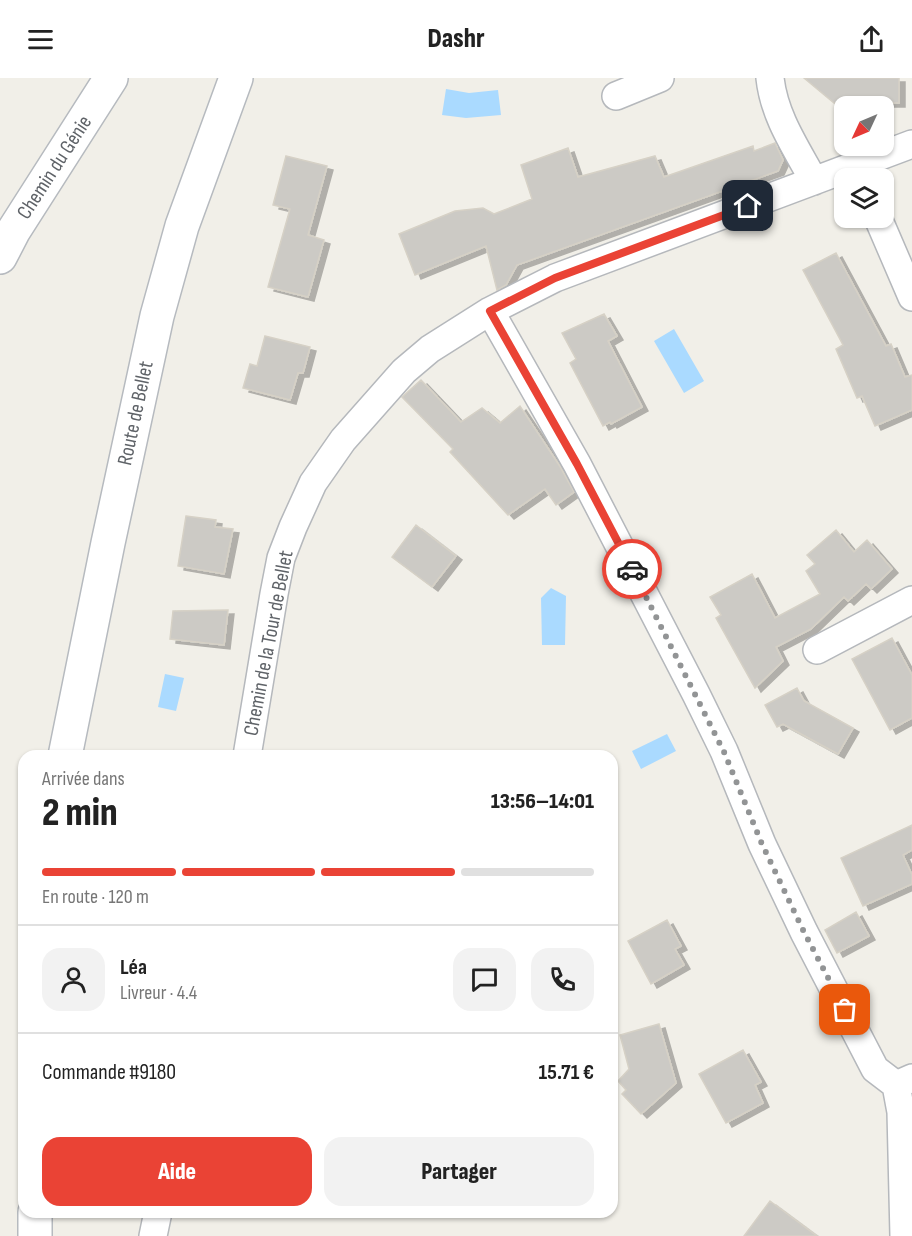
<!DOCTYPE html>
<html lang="fr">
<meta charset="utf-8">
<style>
body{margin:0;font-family:"Sofia Sans Condensed",sans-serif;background:#f2f2f2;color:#222;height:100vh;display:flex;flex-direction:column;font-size:22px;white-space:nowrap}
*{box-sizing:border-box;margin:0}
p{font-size:20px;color:#767676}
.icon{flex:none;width:33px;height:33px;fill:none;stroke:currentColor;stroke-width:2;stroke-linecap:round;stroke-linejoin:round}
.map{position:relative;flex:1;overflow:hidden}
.side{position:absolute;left:18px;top:672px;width:600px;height:468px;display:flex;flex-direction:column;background:#fff;border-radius:18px;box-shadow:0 2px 4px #0004}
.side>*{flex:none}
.needle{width:39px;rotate:226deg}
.buttons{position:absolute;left:834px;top:18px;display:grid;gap:12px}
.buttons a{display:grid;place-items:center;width:60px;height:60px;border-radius:12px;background:#fff;box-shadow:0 2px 4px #0004;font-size:30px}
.pin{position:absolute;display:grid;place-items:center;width:51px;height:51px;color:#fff;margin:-26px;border-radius:12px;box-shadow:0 3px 9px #0006}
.courier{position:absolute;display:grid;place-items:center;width:60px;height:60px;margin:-30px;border:4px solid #ea4335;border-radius:50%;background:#fff;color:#222;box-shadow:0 2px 8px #0007}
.head em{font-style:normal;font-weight:800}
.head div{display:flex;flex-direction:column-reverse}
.head{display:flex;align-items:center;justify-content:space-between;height:102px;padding:0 24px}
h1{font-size:39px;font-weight:800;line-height:45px}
.bar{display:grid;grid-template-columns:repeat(4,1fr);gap:9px 6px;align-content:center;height:72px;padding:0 24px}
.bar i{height:8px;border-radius:4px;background:#e0e0e0}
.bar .selected{background:#ea4335}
.bar p{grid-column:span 4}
.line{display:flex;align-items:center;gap:15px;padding:0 24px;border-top:2px solid #e0e0e0}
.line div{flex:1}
.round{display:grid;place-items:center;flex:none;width:63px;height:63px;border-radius:18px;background:#f2f2f2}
.cta{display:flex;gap:12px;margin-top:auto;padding:12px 24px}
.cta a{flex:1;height:69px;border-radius:18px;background:#ea4335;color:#fff;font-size:24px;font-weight:800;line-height:69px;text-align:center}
.cta a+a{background:#f2f2f2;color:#222}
header{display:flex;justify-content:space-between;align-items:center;height:78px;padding:0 24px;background:#fff;font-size:27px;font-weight:800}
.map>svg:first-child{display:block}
</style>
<header><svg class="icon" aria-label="menu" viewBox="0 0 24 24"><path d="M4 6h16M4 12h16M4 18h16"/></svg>Dashr<svg class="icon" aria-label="share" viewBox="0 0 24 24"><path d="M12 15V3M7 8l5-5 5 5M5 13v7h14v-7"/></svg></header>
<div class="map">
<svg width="912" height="1158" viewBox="0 0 912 1158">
<defs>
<filter id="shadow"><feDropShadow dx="6" dy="4" stdDeviation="0" flood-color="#0004"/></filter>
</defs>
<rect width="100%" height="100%" fill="#f1efe8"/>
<!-- water -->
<path fill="#aadaff" d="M 446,11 L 469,15 L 498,12 L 501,37 L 466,40 L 442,37 Z
M 674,251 L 704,303 L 684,315 L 654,263 Z
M 551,510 L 566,518 L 565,567 L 542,567 L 541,520 Z
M 165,596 L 184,600 L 176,633 L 158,629 Z
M 667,656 L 676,673 L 641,691 L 632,673 Z"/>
<!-- building -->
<path fill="#cccac5" stroke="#d6d1c6" stroke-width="1.5" filter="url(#shadow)" d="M 804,0 L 899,0 L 899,25 L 834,25 Z
M 775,65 L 783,82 L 778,93 L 517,187 L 506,207 L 497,212 L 486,168 L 415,197 L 399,156 L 455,133 L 483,130 L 494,136 L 532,121 L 521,87 L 568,70 L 578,99 L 655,78 L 664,99 L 753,68 L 754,73 Z
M 286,78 L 327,88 L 308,157 L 324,162 L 308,219 L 268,209 L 290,131 L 273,127 Z
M 836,175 L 886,268 L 891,266 L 905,299 L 912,297 L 912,332 L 875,348 L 862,318 L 857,320 L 836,271 L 843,267 L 803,192 Z
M 604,236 L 617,258 L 608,263 L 642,329 L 611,346 L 610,344 L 603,348 L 570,285 L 576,281 L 562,255 Z
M 265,258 L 310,269 L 303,295 L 298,295 L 290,322 L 243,310 L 250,286 L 257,288 Z
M 421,302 L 461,344 L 482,330 L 500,345 L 520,328 L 559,387 L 574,414 L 556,427 L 545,411 L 508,437 L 450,374 L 453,371 L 402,319 Z
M 186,438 L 216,442 L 215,449 L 233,451 L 224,496 L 178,488 Z
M 416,447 L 456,478 L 432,509 L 392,479 Z
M 836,452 L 854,474 L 867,462 L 892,491 L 871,511 L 866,506 L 848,523 L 844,519 L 811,551 L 776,569 L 783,583 L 755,610 L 716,540 L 721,537 L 710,519 L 752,496 L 775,540 L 820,516 L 806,493 L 815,486 L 807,477 Z
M 228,532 L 224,567 L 170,561 L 173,533 Z
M 892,560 L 912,597 L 912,640 L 890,652 L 852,581 Z
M 797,610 L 804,623 L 853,650 L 838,676 L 783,646 L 777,649 L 765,627 Z
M 912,747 L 912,772 L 903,777 L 912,797 L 912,806 L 863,828 L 841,780 Z
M 856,834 L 869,858 L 837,875 L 825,852 Z
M 667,842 L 681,868 L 675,871 L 684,887 L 651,906 L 628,863 Z
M 659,946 L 676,1005 L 641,1036 L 622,1016 L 626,1012 L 618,1003 L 629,991 L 620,957 Z
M 743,972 L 761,1004 L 755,1007 L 763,1025 L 726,1045 L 699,996 Z
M 770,1123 L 817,1158 L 744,1158 Z"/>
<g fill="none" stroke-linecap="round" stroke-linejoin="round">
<!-- street casing -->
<g stroke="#b5b8bc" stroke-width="30">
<path id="street" d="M 770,0 C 774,38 796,70 814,103
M 616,18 L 660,0
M 878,140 L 912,219
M 490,233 L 577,386 L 696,616 L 724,673 L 762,766 L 804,854 L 875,991 L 896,1007 L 912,1000
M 817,572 L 912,522
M 247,678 L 274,516 L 281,480 L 293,449 L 313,405 L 343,362 L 404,293 L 430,271 L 490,233 L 555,200 L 912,66
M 896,1007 L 901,1034 L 904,1158
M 153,1158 L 158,1134"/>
</g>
<!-- secondary casing -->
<g stroke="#b6babf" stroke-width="36">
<path id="secondary" d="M 0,179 L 14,152 L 111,0
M 65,678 L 108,465 L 157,238 L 182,148 L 236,0
M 35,1158 L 35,1134"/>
</g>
<!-- street -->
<use href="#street" stroke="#fff" stroke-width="27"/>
<!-- secondary -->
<use href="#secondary" stroke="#fff" stroke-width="33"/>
</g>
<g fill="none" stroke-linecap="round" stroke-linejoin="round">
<!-- done -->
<path stroke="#929495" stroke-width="6" stroke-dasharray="0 10.8" d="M 632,491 L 724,674 L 762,766 L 804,854 L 845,932"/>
<!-- route -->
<path stroke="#ea4335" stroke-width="8" d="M 632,491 L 577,386 L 490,233 L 555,200 L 748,128"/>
</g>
<g text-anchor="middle" stroke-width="5" stroke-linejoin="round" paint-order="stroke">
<!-- street labels -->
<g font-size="21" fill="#5f6368" stroke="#fff">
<text transform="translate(54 89) rotate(-57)" y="7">Chemin du Génie</text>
<text transform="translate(135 335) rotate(-78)" y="7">Route de Bellet</text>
<text transform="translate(268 565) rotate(-79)" y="7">Chemin de la Tour de Bellet</text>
</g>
</g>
</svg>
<div class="buttons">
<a><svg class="needle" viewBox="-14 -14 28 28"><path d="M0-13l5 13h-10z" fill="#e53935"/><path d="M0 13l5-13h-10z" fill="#767676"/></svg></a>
<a><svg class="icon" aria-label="layers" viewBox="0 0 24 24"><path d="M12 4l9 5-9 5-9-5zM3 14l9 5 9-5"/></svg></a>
</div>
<div class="pin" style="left:845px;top:932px;background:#ea580c"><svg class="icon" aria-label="bag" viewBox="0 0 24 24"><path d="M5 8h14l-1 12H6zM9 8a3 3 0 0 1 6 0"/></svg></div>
<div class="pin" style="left:748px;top:128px;background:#1f2937"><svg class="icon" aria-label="home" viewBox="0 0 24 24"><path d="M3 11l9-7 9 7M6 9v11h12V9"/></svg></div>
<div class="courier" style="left:632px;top:491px"><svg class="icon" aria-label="car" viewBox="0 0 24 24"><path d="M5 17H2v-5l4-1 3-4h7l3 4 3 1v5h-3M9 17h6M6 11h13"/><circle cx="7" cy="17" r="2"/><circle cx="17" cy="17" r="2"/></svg></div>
<section class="side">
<div class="head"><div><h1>2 min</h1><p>Arrivée dans</p></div><em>13:56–14:01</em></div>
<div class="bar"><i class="selected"></i><i class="selected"></i><i class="selected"></i><i></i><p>En route · 120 m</p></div>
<div class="line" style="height:108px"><a class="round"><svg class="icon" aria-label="person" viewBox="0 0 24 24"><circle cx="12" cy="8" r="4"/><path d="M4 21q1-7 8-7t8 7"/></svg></a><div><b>Léa</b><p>Livreur · 4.4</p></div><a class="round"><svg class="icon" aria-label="chat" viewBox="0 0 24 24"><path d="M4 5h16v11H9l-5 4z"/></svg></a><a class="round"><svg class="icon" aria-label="phone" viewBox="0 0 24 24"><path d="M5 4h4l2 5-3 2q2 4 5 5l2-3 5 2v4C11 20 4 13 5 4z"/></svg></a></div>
<div class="line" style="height:78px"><div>Commande #9180</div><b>15.71 €</b></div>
<div class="cta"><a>Aide</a><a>Partager</a></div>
</section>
</div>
